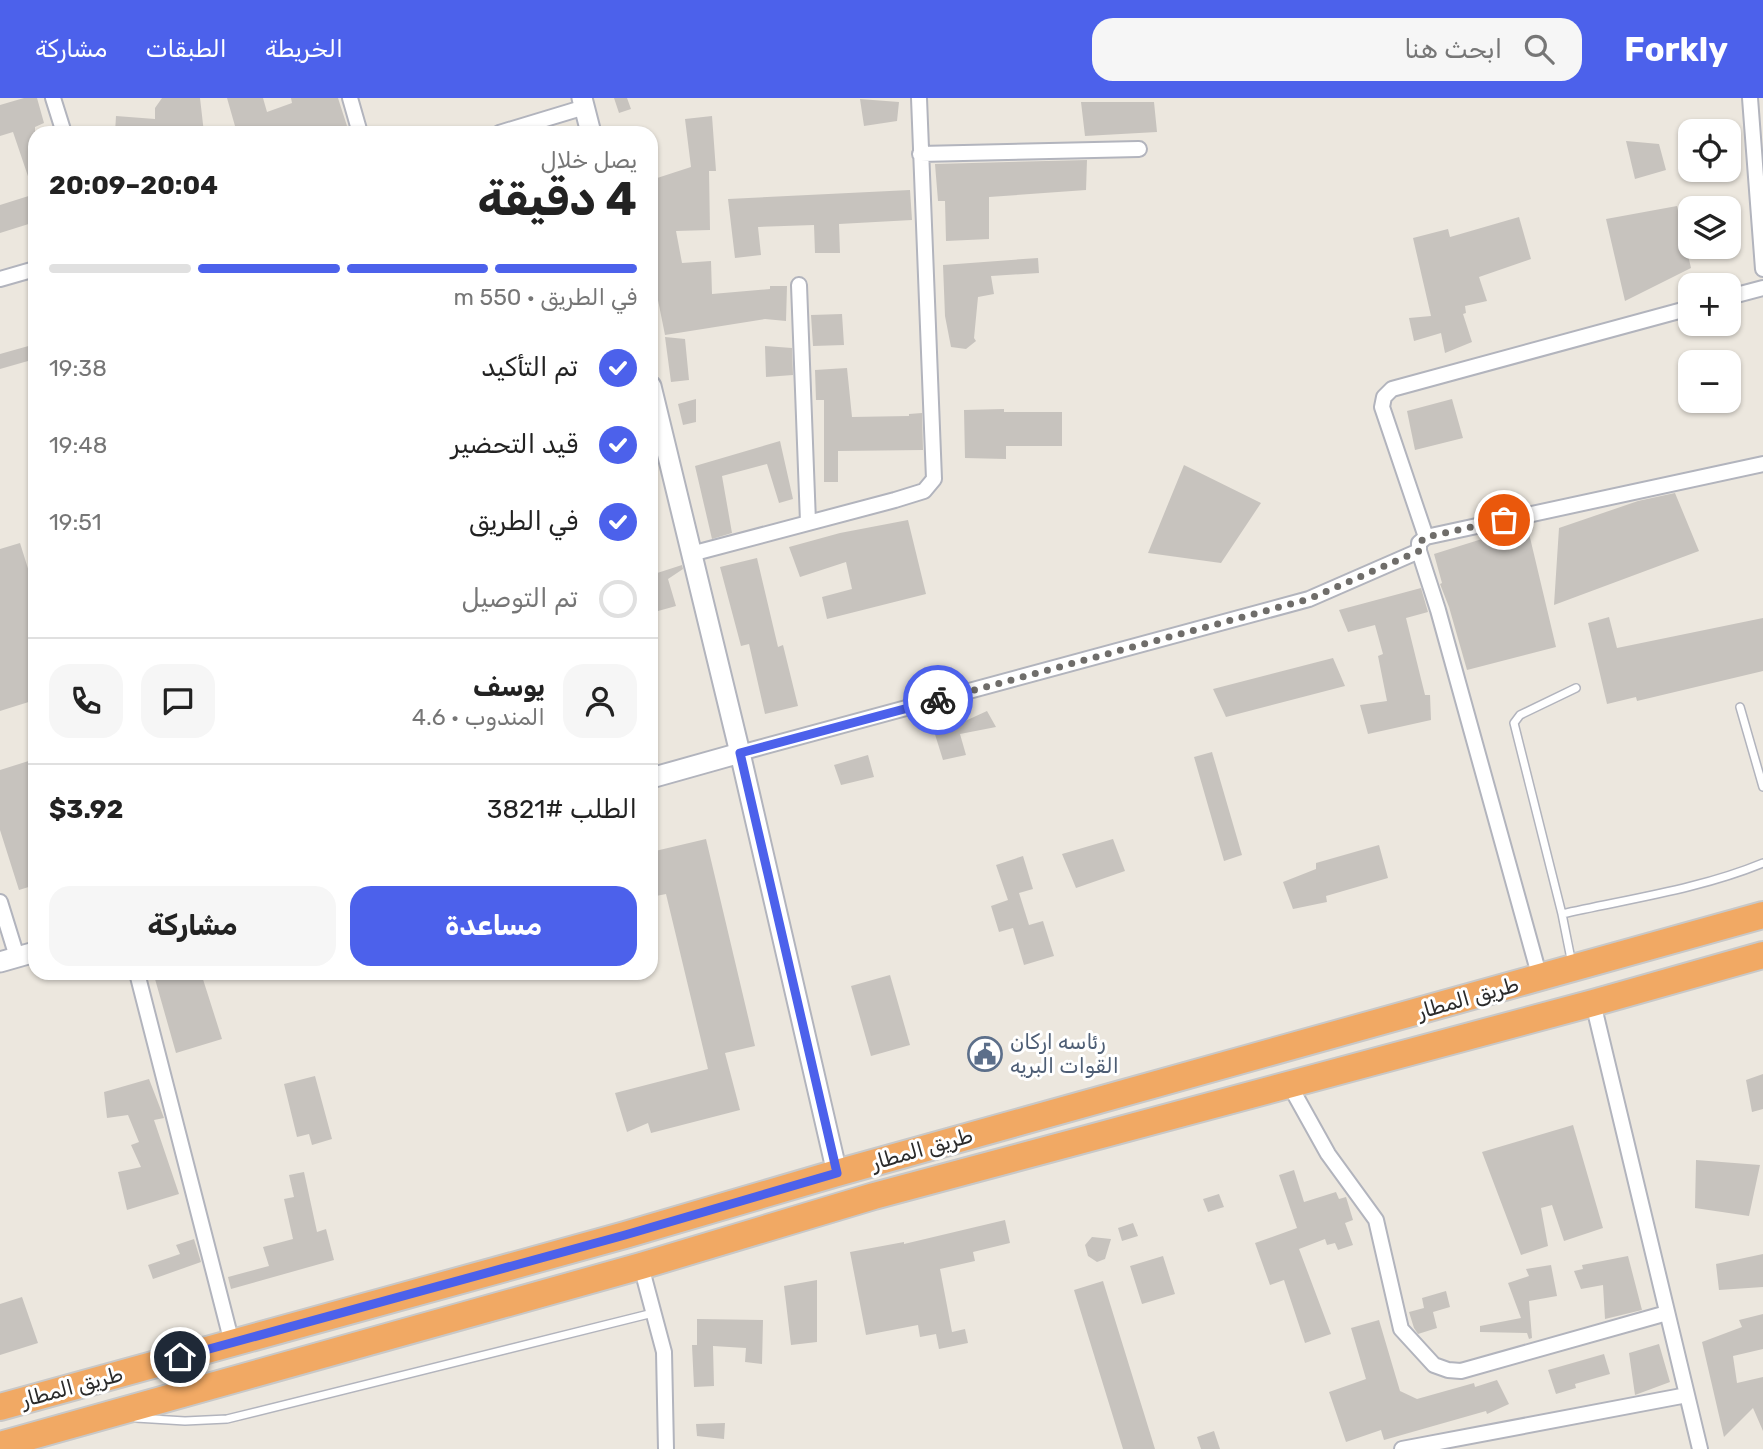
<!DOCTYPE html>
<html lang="ar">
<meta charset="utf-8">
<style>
body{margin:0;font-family:Rubik,Cairo,sans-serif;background:#f6f6f6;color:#222;direction:rtl;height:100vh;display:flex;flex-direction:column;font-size:26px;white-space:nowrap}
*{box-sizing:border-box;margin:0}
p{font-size:23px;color:#767676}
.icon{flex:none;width:38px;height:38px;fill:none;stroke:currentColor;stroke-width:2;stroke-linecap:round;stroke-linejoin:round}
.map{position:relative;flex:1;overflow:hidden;direction:ltr}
.panel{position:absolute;left:28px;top:28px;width:630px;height:854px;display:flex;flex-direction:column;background:#fff;border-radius:21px;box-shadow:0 2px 5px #0004;direction:rtl}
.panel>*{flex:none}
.controls{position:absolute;left:1678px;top:21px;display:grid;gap:14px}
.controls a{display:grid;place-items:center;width:63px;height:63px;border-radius:14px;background:#fff;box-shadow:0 2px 5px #0004;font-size:35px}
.pin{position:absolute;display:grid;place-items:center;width:60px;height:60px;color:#fff;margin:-30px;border:4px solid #fff;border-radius:50%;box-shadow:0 2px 7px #0007}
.courier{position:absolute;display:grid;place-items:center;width:70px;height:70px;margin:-35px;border:5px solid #4c61eb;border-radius:50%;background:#fff;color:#222;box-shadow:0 2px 9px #0007}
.summary em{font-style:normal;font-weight:700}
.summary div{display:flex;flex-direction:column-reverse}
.summary{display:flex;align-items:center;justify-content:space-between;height:119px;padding:0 21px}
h1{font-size:46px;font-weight:700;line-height:52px}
.bar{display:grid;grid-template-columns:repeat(4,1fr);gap:10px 7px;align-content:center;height:84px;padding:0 21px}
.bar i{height:9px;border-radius:5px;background:#e0e0e0}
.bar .on{background:#4c61eb}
.bar p{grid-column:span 4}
.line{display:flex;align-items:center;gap:18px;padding:0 21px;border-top:2px solid #e0e0e0}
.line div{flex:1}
.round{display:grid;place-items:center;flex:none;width:74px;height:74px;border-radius:21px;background:#f6f6f6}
ol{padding:0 21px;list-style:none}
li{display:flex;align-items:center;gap:21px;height:77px}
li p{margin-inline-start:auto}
li .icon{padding:7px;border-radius:50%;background:#4c61eb;color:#fff;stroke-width:4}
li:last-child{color:#767676}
li i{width:38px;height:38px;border:4px solid #e0e0e0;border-radius:50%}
.action{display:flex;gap:14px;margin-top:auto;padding:14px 21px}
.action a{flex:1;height:80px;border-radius:21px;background:#4c61eb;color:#fff;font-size:28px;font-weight:700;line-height:80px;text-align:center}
.action a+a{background:#f6f6f6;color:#222}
header{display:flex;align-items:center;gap:42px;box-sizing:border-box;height:98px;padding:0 35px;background:#4c61eb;color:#fff}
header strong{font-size:33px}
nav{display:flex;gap:38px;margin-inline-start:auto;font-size:24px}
.search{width:490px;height:63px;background:#f6f6f6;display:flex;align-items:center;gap:18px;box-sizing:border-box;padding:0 24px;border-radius:21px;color:#767676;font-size:26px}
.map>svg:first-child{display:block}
</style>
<header>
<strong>Forkly</strong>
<div class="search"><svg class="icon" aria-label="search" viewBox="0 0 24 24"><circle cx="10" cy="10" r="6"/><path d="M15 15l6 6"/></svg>ابحث هنا</div>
<nav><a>الخريطة</a><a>الطبقات</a><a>مشاركة</a></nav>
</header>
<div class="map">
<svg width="1763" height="1351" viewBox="0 0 1763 1351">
<rect width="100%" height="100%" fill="#ece7de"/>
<!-- building -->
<path fill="#c7c3be" d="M 24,0 L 37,0 L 44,25 L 35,29 L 35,92 L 33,93 L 13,34 L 0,38 L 0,7 Z
M 162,0 L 200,0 L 204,35 L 115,35 L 116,18 L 155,21 L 155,10 Z
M 227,0 L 263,0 L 267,14 L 292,5 L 291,0 L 338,0 L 347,28 L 325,35 L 237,35 Z
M 614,0 L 627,0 L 631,11 L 619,15 Z
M 860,1 L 899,4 L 897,23 L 864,28 Z
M 1081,4 L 1154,4 L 1157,34 L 1085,38 Z
M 712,18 L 716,73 L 709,73 L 710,132 L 676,133 L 682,165 L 711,163 L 712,196 L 770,191 L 770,188 L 787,188 L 786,223 L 765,221 L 665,237 L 651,167 L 651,82 L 691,69 L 685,21 Z
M 1626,43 L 1659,46 L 1666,72 L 1635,81 Z
M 1087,62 L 1086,92 L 989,99 L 989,141 L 946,143 L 945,103 L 938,103 L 935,66 Z
M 910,92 L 912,122 L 839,126 L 840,155 L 815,155 L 814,127 L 758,129 L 761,157 L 735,160 L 728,101 Z
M 35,96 L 35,124 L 0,135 L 0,107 Z
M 1677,108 L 1691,170 L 1625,203 L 1606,121 Z
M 1519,119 L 1531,161 L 1479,179 L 1487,203 L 1465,208 L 1466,215 L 1463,216 L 1472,244 L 1445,255 L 1441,235 L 1414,243 L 1409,220 L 1431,218 L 1413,140 L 1448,131 L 1450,139 Z
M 1038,160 L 1039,175 L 991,178 L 994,196 L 978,199 L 974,240 L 976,243 L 966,251 L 951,249 L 945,218 L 943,167 Z
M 842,216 L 844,247 L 813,248 L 811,217 Z
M 665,239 L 685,241 L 689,282 L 671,284 Z
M 32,247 L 35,261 L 0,271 L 0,256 Z
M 765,248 L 792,250 L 793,277 L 766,279 Z
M 847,270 L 852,319 L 909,318 L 909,316 L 922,315 L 923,352 L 838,353 L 838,384 L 824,384 L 824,302 L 816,302 L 815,272 Z
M 696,301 L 696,324 L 683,327 L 678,306 Z
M 1452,301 L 1463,340 L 1415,352 L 1407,313 Z
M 1004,311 L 1004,314 L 1062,314 L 1062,348 L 1006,348 L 1006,361 L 965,360 L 964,312 Z
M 780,343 L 793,401 L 779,405 L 767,366 L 722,378 L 732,435 L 712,441 L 695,368 Z
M 1184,367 L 1261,405 L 1221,465 L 1148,455 Z
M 1675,395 L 1699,453 L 1554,507 L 1559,430 L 1638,403 Z
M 908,422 L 926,496 L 827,521 L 822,499 L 852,491 L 846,464 L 800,479 L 789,449 L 840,435 Z
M 1527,427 L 1556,549 L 1467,572 L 1449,509 L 1440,486 L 1442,485 L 1434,456 Z
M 20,445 L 35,493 L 35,602 L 0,613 L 0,451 Z
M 757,460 L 778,549 L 783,547 L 798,608 L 765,616 L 749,546 L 741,548 L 720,469 Z
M 682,467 L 683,471 L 668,481 L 676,508 L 651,515 L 651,477 Z
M 1421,490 L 1428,514 L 1406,520 L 1425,597 L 1430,597 L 1431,622 L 1368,636 L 1360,607 L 1387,603 L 1378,558 L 1383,556 L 1375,527 L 1348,534 L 1339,512 Z
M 1609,519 L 1617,550 L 1763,520 L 1763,573 L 1637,603 L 1636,599 L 1607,606 L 1588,525 Z
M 1333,560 L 1345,588 L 1226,619 L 1213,591 Z
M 987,613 L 996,629 L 960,636 L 966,657 L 943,662 L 933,630 L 959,619 L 963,624 Z
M 1212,654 L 1242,757 L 1224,763 L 1194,659 Z
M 868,657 L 874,679 L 841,687 L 834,667 Z
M 35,661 L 35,787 L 19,792 L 0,732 L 0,672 Z
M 706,741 L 755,948 L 725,955 L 740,1012 L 651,1035 L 648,1025 L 627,1034 L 615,995 L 708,971 L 666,796 L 651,799 L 651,754 Z
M 1113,741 L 1125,773 L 1076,790 L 1062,756 Z
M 1379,747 L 1388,780 L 1326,798 L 1327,804 L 1293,811 L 1283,784 L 1316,771 L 1316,765 Z
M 1023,758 L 1033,791 L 1019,795 L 1029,827 L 1043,823 L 1054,858 L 1024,867 L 1013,830 L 999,834 L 991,808 L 1008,802 L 996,767 Z
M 174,875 L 201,875 L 222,941 L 176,955 L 155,881 Z
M 890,877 L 910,947 L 871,958 L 851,888 Z
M 1763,976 L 1763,1011 L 1752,1014 L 1746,982 Z
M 315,978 L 332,1041 L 312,1047 L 309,1036 L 297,1039 L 284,986 Z
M 149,981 L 164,1020 L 154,1022 L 179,1096 L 127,1112 L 118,1074 L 141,1069 L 131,1047 L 139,1044 L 128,1017 L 107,1020 L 104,994 Z
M 1573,1027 L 1603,1130 L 1564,1143 L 1552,1107 L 1541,1110 L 1548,1148 L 1521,1157 L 1482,1054 Z
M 1696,1062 L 1760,1067 L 1749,1118 L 1695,1110 Z
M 1294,1072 L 1304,1104 L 1336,1094 L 1339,1101 L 1346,1099 L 1353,1122 L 1345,1125 L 1353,1147 L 1338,1152 L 1335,1145 L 1327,1147 L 1325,1141 L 1299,1151 L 1331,1236 L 1305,1245 L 1284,1182 L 1270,1187 L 1255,1145 L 1297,1130 L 1279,1077 Z
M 304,1074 L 317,1134 L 326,1131 L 334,1162 L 231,1191 L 228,1179 L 269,1168 L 263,1149 L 293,1141 L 284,1101 L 294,1099 L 289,1077 Z
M 1219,1096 L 1224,1109 L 1208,1114 L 1203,1101 Z
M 1005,1122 L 1010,1145 L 973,1154 L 975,1163 L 940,1171 L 952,1234 L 965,1231 L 968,1245 L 939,1251 L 936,1236 L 920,1239 L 918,1227 L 866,1237 L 850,1154 L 904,1144 L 904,1146 Z
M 1133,1125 L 1138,1138 L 1122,1143 L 1118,1130 Z
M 1092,1139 L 1111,1141 L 1105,1161 L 1097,1164 L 1088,1158 L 1085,1147 Z
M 194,1141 L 201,1164 L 153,1181 L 148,1167 L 180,1156 L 176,1147 Z
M 1763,1156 L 1763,1189 L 1719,1192 L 1716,1166 Z
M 1163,1158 L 1175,1196 L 1142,1206 L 1130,1168 Z
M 1628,1158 L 1642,1212 L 1605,1221 L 1603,1187 L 1581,1191 L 1574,1173 L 1583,1171 L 1582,1167 Z
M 1551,1167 L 1557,1198 L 1529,1203 L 1532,1240 L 1529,1241 L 1527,1235 L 1480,1234 L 1480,1228 L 1521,1220 L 1508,1185 L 1529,1178 L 1526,1171 Z
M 817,1182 L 817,1244 L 791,1247 L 784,1188 Z
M 1103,1183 L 1155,1351 L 1123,1351 L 1074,1192 Z
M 1446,1193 L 1450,1209 L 1433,1214 L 1437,1230 L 1418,1236 L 1414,1230 L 1409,1214 L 1424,1210 L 1422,1200 Z
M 22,1199 L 38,1245 L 0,1257 L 0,1206 Z
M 1763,1216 L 1763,1251 L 1733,1258 L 1737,1285 L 1763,1279 L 1763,1333 L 1753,1310 L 1724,1339 L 1702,1244 L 1742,1229 L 1739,1222 Z
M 697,1221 L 763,1222 L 762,1266 L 745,1264 L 746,1250 L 713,1248 L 714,1288 L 694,1289 L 692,1247 L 697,1247 Z
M 1379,1222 L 1400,1293 L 1417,1301 L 1474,1285 L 1475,1289 L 1497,1282 L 1509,1306 L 1487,1316 L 1486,1313 L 1384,1342 L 1381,1332 L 1346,1344 L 1329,1294 L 1366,1281 L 1351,1230 Z
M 1659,1246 L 1670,1284 L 1635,1297 L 1629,1255 Z
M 1604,1256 L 1610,1276 L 1575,1286 L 1576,1290 L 1556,1296 L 1548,1272 Z
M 725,1325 L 724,1341 L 697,1338 L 696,1326 Z
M 1214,1333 L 1220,1351 L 1201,1351 L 1197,1339 Z"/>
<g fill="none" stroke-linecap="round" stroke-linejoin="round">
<!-- lane casing -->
<g stroke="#b2b4bd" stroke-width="10">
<path id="lane" d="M 1740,609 L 1763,689
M 1562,816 C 1628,801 1700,791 1763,765
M 1572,866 L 1562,816 L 1514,625 L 1520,617 L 1576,590
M 136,1320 L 185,1323 L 227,1321 L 653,1215"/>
</g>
<!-- street casing -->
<g stroke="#b2b4bd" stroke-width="18">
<path id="street" d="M 53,0 L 64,35
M 350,0 L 360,35
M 1750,0 L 1763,171
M 499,35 L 585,9
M 920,56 L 1139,51
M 0,181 L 35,171
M 799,187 L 808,424
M 1729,199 L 1763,190
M 1426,439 L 1382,309 L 1384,299 L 1392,291 L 1690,210
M 691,456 L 895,402 L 924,393 L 934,381 L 919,0
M 740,655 L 1309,501 L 1419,453
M 0,804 L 17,859
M 137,875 L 232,1245
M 1540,880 L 1438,512 L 1419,453 L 1419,445 L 1426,439 L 1763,366
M 1593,905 L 1700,1351
M 1289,986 L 1328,1056 L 1376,1122 L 1401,1231 L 1434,1267 L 1448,1272 L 1461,1273 L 1667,1215
M 641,1168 L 664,1254 L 666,1351
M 1402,1351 L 1687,1297"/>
</g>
<!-- secondary casing -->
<g stroke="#b2b4bd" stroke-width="23">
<path id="secondary" d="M 582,0 L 591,35
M 651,288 L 740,655 L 837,1075
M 651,680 L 740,655
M 0,864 L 35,854"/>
</g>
<!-- highway casing -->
<g stroke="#c8c8c8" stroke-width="30">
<path id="highway" d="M 0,1309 L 625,1137 L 837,1075 L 1763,817
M 0,1347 L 641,1168 L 874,1098 L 1593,905 L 1763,857"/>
</g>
<!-- lane -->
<use href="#lane" stroke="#fff" stroke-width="7"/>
<!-- street -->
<use href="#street" stroke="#fff" stroke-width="14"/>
<!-- secondary -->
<use href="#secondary" stroke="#fff" stroke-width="19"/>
<!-- highway -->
<use href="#highway" stroke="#f1a964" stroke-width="26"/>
</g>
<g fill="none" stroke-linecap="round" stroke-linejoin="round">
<!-- done -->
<path stroke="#6f6d6a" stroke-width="7" stroke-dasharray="0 12.6" d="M 938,602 L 1309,501 L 1419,453 L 1419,445 L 1426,439 L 1504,422"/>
<!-- route -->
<path stroke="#4c61eb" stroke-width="9" d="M 180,1259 L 625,1137 L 837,1075 L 740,655 L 938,602"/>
</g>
<!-- icons -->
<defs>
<g id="civic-ring" transform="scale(1.75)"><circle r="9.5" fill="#fff" stroke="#5c6f8a" stroke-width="1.5"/><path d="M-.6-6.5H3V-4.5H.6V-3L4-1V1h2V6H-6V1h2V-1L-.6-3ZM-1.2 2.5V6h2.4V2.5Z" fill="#5c6f8a"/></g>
</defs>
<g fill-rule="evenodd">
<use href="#civic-ring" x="985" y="956"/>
</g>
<g text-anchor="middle" stroke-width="6" stroke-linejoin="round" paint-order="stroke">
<!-- street labels -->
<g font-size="21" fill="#2b2b2b" stroke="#fff">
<text transform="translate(1468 900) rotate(-16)" y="7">طريق المطار</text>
<text transform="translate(922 1051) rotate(-16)" y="7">طريق المطار</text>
<text transform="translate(72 1289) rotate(-15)" y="7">طريق المطار</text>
</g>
<!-- service labels -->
<g font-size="21" fill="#4e5e75" stroke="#fff" text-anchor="start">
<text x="1010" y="951">رئاسه اركان<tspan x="1010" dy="24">القوات البريه</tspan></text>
</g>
</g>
</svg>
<div class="controls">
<a><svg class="icon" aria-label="locate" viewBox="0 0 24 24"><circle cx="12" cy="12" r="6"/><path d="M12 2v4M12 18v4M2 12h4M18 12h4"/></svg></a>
<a><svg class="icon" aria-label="layers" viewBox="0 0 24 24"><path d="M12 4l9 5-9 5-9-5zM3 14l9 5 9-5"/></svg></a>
<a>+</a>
<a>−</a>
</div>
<div class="pin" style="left:1504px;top:422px;background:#ea580c"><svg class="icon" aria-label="bag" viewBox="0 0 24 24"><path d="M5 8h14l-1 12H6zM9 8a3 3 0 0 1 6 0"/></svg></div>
<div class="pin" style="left:180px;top:1259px;background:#1f2937"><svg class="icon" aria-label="home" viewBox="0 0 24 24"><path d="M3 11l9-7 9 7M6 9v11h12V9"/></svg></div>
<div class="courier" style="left:938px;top:602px"><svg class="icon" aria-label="bike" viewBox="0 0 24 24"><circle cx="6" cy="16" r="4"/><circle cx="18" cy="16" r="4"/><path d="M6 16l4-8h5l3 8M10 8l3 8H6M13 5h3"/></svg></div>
<section class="panel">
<div class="summary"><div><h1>4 دقيقة</h1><p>يصل خلال</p></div><em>20:04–20:09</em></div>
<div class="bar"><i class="on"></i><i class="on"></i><i class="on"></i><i></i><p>في الطريق · 550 m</p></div>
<ol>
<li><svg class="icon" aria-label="check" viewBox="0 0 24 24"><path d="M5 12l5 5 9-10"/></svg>تم التأكيد<p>19:38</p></li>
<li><svg class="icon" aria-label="check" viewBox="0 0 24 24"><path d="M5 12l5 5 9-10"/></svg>قيد التحضير<p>19:48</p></li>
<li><svg class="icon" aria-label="check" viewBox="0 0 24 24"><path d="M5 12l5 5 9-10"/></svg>في الطريق<p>19:51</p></li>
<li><i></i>تم التوصيل</li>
</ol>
<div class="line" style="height:126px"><a class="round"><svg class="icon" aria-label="person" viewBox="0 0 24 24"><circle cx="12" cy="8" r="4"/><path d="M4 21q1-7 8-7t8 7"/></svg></a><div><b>يوسف</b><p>المندوب · 4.6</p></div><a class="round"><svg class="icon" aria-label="chat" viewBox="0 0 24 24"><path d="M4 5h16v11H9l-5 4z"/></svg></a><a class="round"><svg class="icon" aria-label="phone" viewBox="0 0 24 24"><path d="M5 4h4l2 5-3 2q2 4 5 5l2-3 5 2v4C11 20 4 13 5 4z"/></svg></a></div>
<div class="line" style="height:91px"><div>الطلب #3821</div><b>$3.92</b></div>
<div class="action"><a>مساعدة</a><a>مشاركة</a></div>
</section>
</div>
